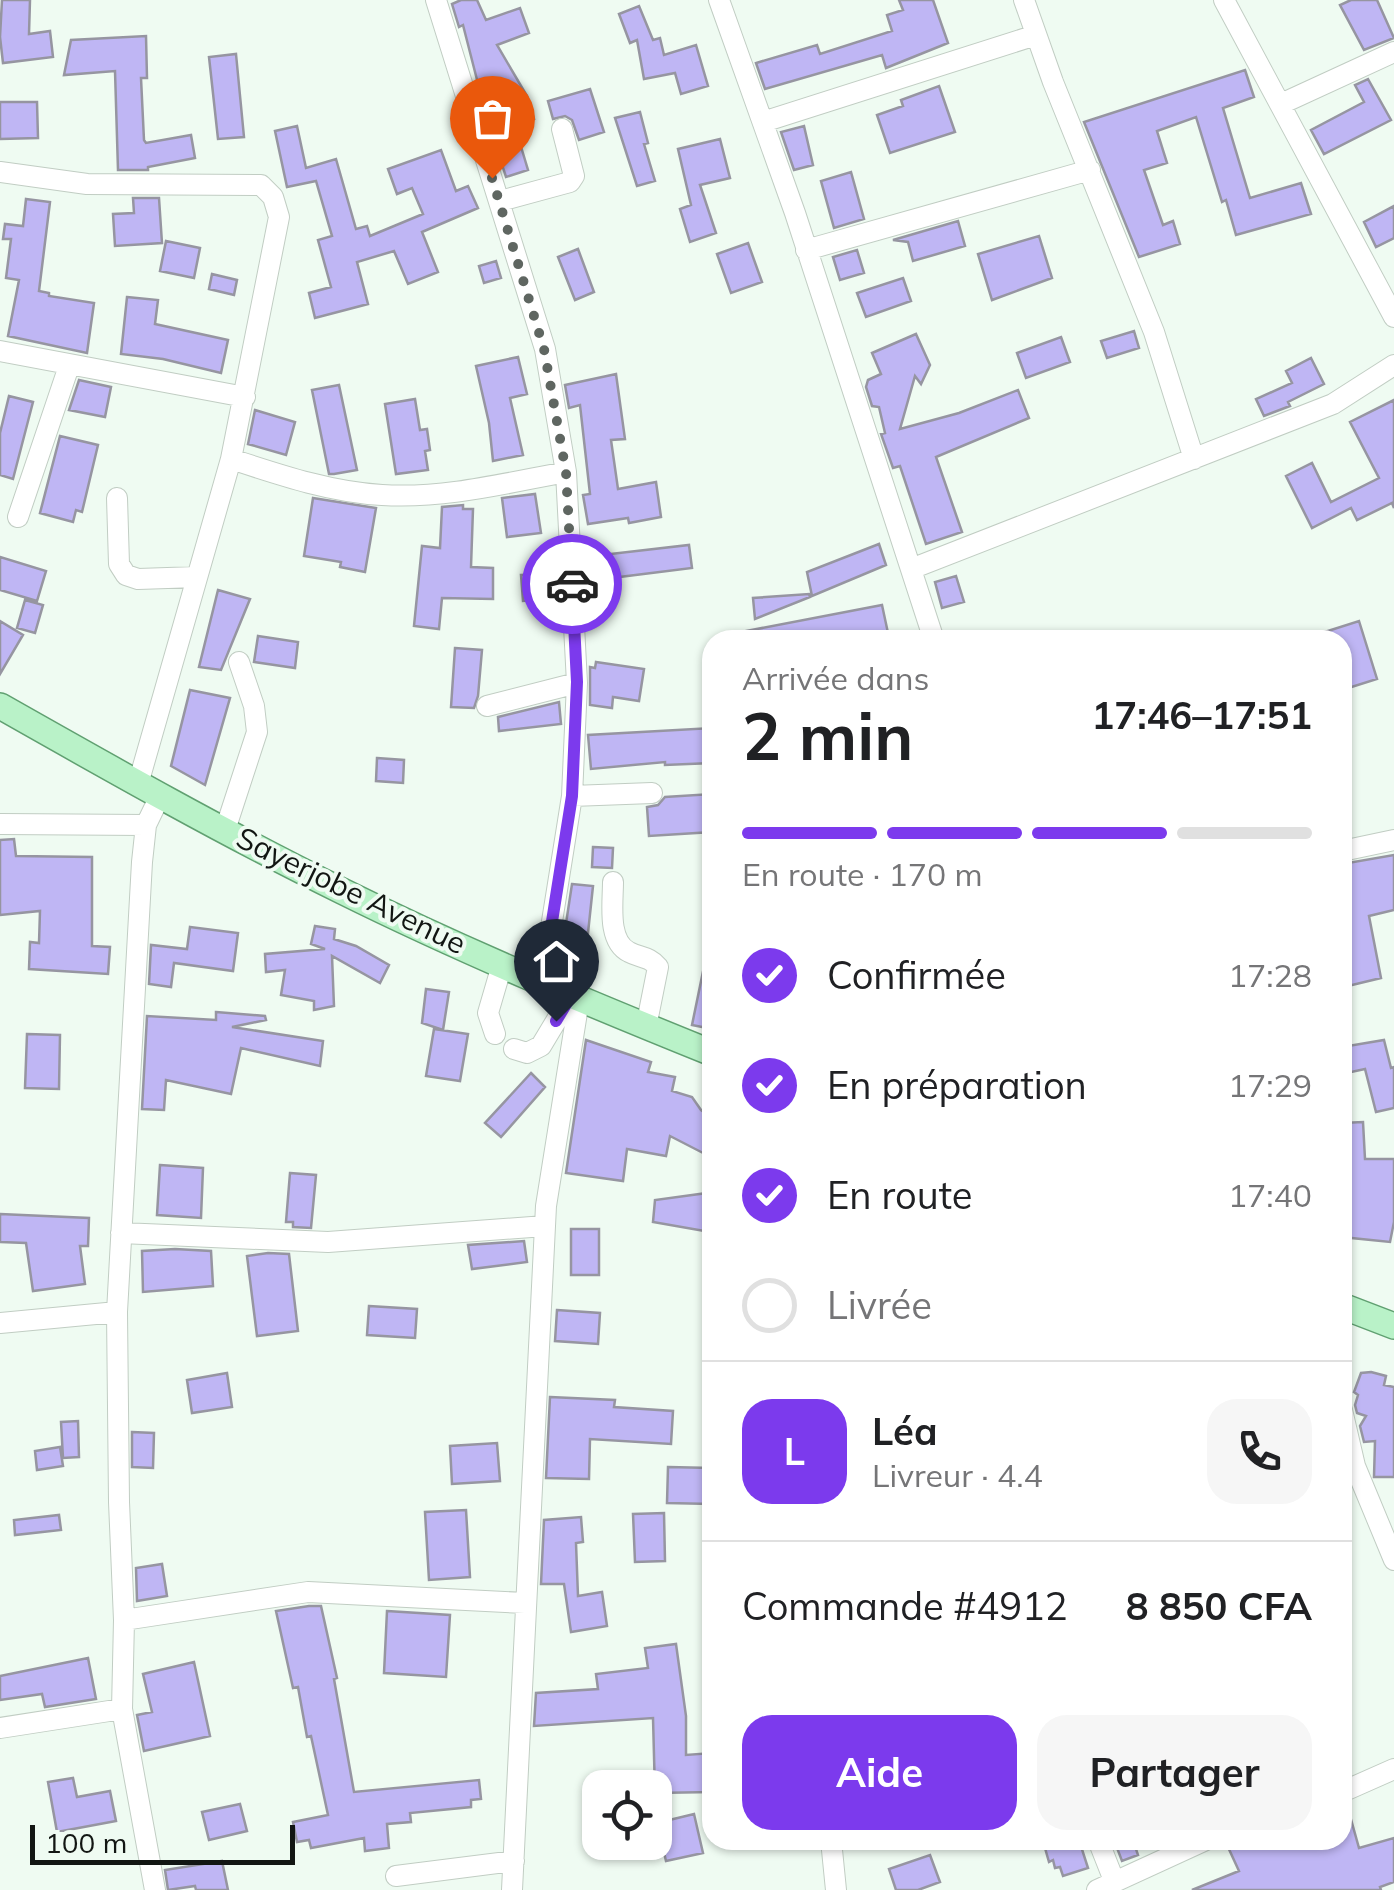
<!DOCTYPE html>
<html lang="fr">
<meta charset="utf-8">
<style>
body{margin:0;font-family:Mulish,sans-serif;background:#f6f6f6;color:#202124;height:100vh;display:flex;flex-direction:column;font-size:38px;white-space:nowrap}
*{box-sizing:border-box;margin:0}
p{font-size:32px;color:#757577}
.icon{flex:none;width:55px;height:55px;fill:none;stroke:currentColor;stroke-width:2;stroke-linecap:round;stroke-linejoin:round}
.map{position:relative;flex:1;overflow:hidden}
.details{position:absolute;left:702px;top:630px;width:650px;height:1220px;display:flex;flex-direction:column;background:#fff;border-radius:30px;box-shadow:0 2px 8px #0004}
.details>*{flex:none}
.buttons{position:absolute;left:582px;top:1770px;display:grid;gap:20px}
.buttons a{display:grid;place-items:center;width:90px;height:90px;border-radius:20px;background:#fff;box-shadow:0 2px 8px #0004;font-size:50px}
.scale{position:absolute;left:30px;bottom:25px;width:265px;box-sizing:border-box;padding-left:10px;border:5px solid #121613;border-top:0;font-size:28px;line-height:35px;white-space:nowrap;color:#121613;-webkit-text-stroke:8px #effbf2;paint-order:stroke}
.pin{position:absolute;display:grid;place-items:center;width:85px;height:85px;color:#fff;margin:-102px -42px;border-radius:50% 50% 50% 0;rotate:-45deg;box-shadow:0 0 10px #0007}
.pin .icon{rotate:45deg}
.courier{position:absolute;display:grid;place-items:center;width:100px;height:100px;margin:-50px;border:8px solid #7c3aed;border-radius:50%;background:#fff;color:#222;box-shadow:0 2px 12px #0007}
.overview em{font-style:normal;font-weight:700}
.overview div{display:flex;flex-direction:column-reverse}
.overview{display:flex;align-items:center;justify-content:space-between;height:170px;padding:0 40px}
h1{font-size:65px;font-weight:700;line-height:75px}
.bar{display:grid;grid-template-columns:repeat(4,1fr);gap:15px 10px;align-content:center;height:120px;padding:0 40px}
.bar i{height:12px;border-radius:8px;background:#e0e0e0}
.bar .on{background:#7c3aed}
.bar p{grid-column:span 4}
.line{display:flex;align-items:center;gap:25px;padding:0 40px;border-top:2px solid #e0e0e0}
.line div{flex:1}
.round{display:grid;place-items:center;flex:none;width:105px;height:105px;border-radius:30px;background:#f6f6f6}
ol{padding:0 40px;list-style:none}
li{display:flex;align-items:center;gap:30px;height:110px}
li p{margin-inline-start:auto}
li .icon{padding:10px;border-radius:50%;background:#7c3aed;color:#fff;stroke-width:4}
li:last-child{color:#757577}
li i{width:55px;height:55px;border:5px solid #e0e0e0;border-radius:50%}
.button{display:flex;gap:20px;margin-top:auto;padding:20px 40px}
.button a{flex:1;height:115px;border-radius:30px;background:#7c3aed;color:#fff;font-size:40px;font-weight:700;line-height:115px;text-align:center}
.button a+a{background:#f6f6f6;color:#202124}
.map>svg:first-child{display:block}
</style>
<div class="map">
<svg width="1394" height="1890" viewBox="0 0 1394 1890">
<rect width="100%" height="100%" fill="#effbf2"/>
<!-- building -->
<path fill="#bfb6f4" stroke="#9695a1" stroke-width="2.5" d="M 2,0 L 30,0 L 29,34 L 50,31 L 53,57 L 3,63 L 0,37 Z
M 461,0 L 477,0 L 486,20 L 520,8 L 529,33 L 497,45 L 527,96 L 534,119 L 516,125 L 508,99 L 485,111 L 463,25 L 459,27 L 452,4 Z
M 899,0 L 933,0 L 948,43 L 886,68 L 882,55 L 765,89 L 756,63 L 817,45 L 820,54 L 892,31 L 887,15 L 903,10 Z
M 1351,0 L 1377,0 L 1394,38 L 1364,50 L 1340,5 Z
M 639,6 L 653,40 L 660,38 L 664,55 L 696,45 L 708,86 L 681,94 L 675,73 L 644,79 L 637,40 L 630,43 L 619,14 Z
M 146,36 L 147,78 L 141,78 L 144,140 L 146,143 L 191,135 L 195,158 L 148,167 L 148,170 L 118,170 L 115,71 L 64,75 L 71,40 Z
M 236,54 L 244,137 L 218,139 L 209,57 Z
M 1245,70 L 1254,97 L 1223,108 L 1250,198 L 1301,183 L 1311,214 L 1236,235 L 1226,200 L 1222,202 L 1196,117 L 1157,131 L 1167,163 L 1144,170 L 1163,225 L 1173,221 L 1180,244 L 1139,257 L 1084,122 Z
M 1368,79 L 1391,120 L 1324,154 L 1311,130 L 1364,102 L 1355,85 Z
M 939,86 L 955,132 L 890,153 L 877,115 L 903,106 L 901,100 Z
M 590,89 L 604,132 L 579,140 L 572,120 L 565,116 L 553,119 L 548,101 Z
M 0,102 L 37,102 L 38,138 L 0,139 Z
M 640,112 L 648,143 L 644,144 L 655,181 L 637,186 L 615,118 Z
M 297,126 L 306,168 L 336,159 L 356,229 L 367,226 L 370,236 L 423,214 L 412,188 L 397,194 L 388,169 L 441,150 L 456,191 L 468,186 L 478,208 L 422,232 L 438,272 L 408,284 L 394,251 L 357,262 L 368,304 L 315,318 L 309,293 L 331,287 L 318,240 L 332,236 L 316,181 L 287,187 L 275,131 Z
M 804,126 L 813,165 L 794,170 L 781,132 Z
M 720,139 L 730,178 L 700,185 L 716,233 L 690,242 L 680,209 L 691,205 L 678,149 Z
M 519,140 L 528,170 L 506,177 L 496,146 Z
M 851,172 L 864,219 L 834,228 L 821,181 Z
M 133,198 L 159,198 L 162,243 L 115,246 L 113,214 L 134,213 Z
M 26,199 L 50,202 L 39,291 L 49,293 L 49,296 L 94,303 L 87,353 L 8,336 L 19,280 L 6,278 L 11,239 L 3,239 L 5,224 L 23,226 Z
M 1394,206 L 1394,238 L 1376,247 L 1364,222 Z
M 958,221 L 965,246 L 913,261 L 908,242 L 893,240 Z
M 1039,236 L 1052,278 L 992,300 L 978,254 Z
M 166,241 L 200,248 L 194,278 L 160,271 Z
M 748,243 L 762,282 L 731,293 L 717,254 Z
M 578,249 L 594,292 L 575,300 L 558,257 Z
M 857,250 L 864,273 L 840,280 L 833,257 Z
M 496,261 L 501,278 L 484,283 L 479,266 Z
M 212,274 L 237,280 L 234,295 L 209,289 Z
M 903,278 L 911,301 L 866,317 L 857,293 Z
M 127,297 L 158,300 L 155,324 L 228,340 L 221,373 L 163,359 L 121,354 Z
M 1134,331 L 1139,348 L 1107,358 L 1101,341 Z
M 916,334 L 930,365 L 921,384 L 915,376 L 900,429 L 959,413 L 1018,390 L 1029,418 L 936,457 L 962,532 L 926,544 L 900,466 L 893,468 L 881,434 L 885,433 L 879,407 L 872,406 L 866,387 L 868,380 L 881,374 L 872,353 Z
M 1061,337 L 1070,362 L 1026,378 L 1017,353 Z
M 518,357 L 527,394 L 510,398 L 523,455 L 493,461 L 489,423 L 476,366 Z
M 1311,358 L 1324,384 L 1288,402 L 1290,406 L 1264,416 L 1256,399 L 1292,383 L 1286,371 Z
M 616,374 L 625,439 L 611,440 L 618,489 L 656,482 L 661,517 L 629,523 L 628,518 L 588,524 L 583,495 L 590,494 L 580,405 L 569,408 L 565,385 Z
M 79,380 L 111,387 L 105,417 L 69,410 Z
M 339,385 L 357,470 L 334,474 L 329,474 L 312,390 Z
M 9,396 L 33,402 L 13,479 L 0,475 L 0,433 Z
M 415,399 L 420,430 L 427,429 L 430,450 L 425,451 L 428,470 L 396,474 L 385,404 Z
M 1394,400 L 1394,508 L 1392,503 L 1357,520 L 1351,508 L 1312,528 L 1286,476 L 1312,463 L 1331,502 L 1379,478 L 1350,422 Z
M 255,410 L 295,422 L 286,455 L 248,444 Z
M 60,436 L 98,445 L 82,512 L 76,510 L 73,522 L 40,513 Z
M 535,494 L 541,533 L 507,537 L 502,498 Z
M 313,498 L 376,508 L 365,572 L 340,567 L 341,562 L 304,556 Z
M 463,505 L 463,509 L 473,509 L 471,567 L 493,568 L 493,599 L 442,598 L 439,629 L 414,626 L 422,546 L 440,548 L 442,507 Z
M 879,544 L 886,565 L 812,596 L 807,572 Z
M 689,545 L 692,568 L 587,581 L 584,557 Z
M 0,557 L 46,571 L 37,601 L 0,590 Z
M 548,574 L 550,599 L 523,601 L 521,575 Z
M 956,576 L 964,602 L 942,608 L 935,582 Z
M 218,590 L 250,599 L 221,670 L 199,667 Z
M 809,594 L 810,597 L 755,619 L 753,598 Z
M 25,600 L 43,605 L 35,633 L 17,628 Z
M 882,605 L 888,633 L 849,640 L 737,640 L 736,633 Z
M 0,621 L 23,635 L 0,674 Z
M 1359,621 L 1377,679 L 1342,690 L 1342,640 L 1309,640 L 1309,637 Z
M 258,636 L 298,642 L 295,668 L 254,662 Z
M 455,648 L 482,650 L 478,696 L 474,708 L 451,707 Z
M 596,662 L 644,669 L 639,701 L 613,697 L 612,708 L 590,705 L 590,667 L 595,668 Z
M 190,690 L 230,698 L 205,785 L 171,766 Z
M 559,702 L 561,724 L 499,731 L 498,717 Z
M 712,728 L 712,763 L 665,765 L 665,762 L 591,769 L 588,735 Z
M 377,758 L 404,760 L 403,783 L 376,781 Z
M 712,794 L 712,832 L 649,836 L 647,807 L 658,805 L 665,797 Z
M 14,839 L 16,856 L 92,857 L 92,946 L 110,947 L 108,974 L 29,969 L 30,942 L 39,943 L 40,911 L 0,915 L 0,840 Z
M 593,847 L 613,848 L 612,868 L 592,867 Z
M 1394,855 L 1394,910 L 1369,916 L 1381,978 L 1348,986 L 1342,962 L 1342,864 Z
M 572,884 L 593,886 L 588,933 L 565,930 Z
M 315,926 L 335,929 L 334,939 L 356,946 L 389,965 L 380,983 L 332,956 L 334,1006 L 314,1010 L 314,1001 L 281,995 L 285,970 L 266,972 L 265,954 L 325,949 L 311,944 Z
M 190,927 L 238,933 L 233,971 L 174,963 L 171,987 L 149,984 L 151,945 L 187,949 Z
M 706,957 L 712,958 L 712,1029 L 692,1025 Z
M 426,989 L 449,992 L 443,1030 L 422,1023 Z
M 216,1012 L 265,1016 L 266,1020 L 232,1027 L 323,1041 L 320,1066 L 241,1048 L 231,1094 L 166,1080 L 164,1110 L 142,1109 L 147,1016 L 216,1020 Z
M 434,1029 L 468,1034 L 460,1081 L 426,1076 Z
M 27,1034 L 60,1035 L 59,1089 L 25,1088 Z
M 586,1040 L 651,1062 L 648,1072 L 675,1077 L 672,1091 L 692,1097 L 701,1110 L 712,1118 L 705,1154 L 670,1136 L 666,1156 L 627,1149 L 623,1181 L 566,1173 Z
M 1384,1040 L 1391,1068 L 1394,1067 L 1394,1108 L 1376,1112 L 1365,1069 L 1342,1074 L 1342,1047 Z
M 531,1073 L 545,1087 L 501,1137 L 485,1123 Z
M 1363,1122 L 1365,1159 L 1394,1159 L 1394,1222 L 1390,1242 L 1342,1237 L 1342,1123 Z
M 160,1165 L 203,1168 L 201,1218 L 157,1215 Z
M 290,1173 L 316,1175 L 311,1228 L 293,1227 L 293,1222 L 286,1222 Z
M 707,1193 L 710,1232 L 653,1222 L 655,1200 Z
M 0,1214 L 89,1218 L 88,1246 L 80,1246 L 85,1284 L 33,1291 L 26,1243 L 0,1242 Z
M 571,1229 L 599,1229 L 599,1275 L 571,1275 Z
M 524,1241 L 527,1262 L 472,1269 L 468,1245 Z
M 175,1249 L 211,1251 L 213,1286 L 143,1292 L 142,1251 Z
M 268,1253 L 289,1254 L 298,1331 L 257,1336 L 247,1256 Z
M 369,1306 L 417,1309 L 415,1338 L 367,1335 Z
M 557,1310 L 600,1313 L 598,1344 L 555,1341 Z
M 1371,1372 L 1386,1376 L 1384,1385 L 1394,1387 L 1394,1477 L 1374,1477 L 1375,1441 L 1364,1442 L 1360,1426 L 1366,1416 L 1357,1413 L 1355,1405 L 1358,1395 L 1354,1392 L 1361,1373 Z
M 227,1373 L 232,1407 L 192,1413 L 187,1380 Z
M 550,1397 L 615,1400 L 614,1407 L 673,1411 L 671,1444 L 590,1439 L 589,1479 L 546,1478 Z
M 78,1421 L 79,1457 L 63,1458 L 61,1422 Z
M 132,1432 L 154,1433 L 153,1468 L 132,1467 Z
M 497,1443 L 500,1481 L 452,1484 L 450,1446 Z
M 60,1447 L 63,1466 L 37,1470 L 35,1451 Z
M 668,1467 L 712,1468 L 712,1504 L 667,1503 Z
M 466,1510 L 470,1577 L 429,1580 L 425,1512 Z
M 664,1513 L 665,1561 L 635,1562 L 633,1514 Z
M 59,1515 L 61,1530 L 15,1535 L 14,1520 Z
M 581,1517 L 583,1542 L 576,1543 L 578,1596 L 602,1592 L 607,1626 L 571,1632 L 564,1584 L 541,1584 L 544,1520 Z
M 162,1564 L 167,1596 L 137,1601 L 136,1568 Z
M 309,1606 L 321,1606 L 337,1678 L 334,1679 L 354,1792 L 479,1780 L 481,1799 L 471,1800 L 471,1807 L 410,1813 L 411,1822 L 387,1824 L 389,1848 L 365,1851 L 364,1838 L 311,1848 L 309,1840 L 297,1842 L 293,1822 L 328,1815 L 311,1736 L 307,1737 L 298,1687 L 293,1688 L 276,1611 Z
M 387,1611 L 450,1615 L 446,1677 L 384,1673 Z
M 676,1644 L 686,1716 L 686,1755 L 712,1753 L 712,1792 L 655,1793 L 653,1718 L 534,1726 L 536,1693 L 598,1689 L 596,1674 L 648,1668 L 645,1648 Z
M 88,1658 L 96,1699 L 45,1707 L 42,1694 L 0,1700 L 0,1676 Z
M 194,1662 L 210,1736 L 144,1751 L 137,1715 L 152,1712 L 143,1674 Z
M 73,1778 L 77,1797 L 110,1791 L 116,1821 L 57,1832 L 48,1782 Z
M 240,1804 L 247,1831 L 209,1840 L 202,1812 Z
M 1347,1805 L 1359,1848 L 1394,1838 L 1394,1882 L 1380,1887 L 1381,1890 L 1192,1890 L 1239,1871 L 1228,1847 L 1243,1840 L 1342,1840 L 1342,1806 Z
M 694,1814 L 703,1853 L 666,1861 L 657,1823 Z
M 1068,1840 L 1079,1840 L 1088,1868 L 1063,1876 L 1060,1867 L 1055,1868 L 1053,1860 L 1049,1862 L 1045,1848 Z
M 1114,1840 L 1133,1840 L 1138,1855 L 1122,1861 Z
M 930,1855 L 940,1882 L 918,1890 L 896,1890 L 889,1869 Z
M 222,1861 L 228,1890 L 196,1890 L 195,1886 L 168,1890 L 165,1870 Z"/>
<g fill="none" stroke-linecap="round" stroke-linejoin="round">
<!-- minor casing -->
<g stroke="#c1cdc3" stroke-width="22">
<path id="minor" d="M 436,0 L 545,349 L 566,472 L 577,683 L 572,796 L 542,984
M 719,0 L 795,213 L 934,640
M 1024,0 L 1053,82 L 1154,332 L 1194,459
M 1224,0 L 1394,317
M 1281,104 L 1394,52
M 763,122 L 1036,35
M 0,172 L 87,184 L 261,185 L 273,197 L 279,217 L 231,459 L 138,784
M 500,201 L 570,182 L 574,176 L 562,129
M 806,250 L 1090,170
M 0,351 L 245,397
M 231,459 C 280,475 330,492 382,495 C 444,499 506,483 566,472
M 117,498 L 119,564 L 126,575 L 138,579 L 197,577
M 18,517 L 69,366
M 911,569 L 1333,404 L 1394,365
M 487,706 L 577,683
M 572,796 L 652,793
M 0,824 L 146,825
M 225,830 L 257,732 L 254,706 L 239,662
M 1342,851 L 1394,840
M 613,882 C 613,903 607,941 629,952 C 640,958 649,956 658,967 L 646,1027
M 495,1034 L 488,1013 L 502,965
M 514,1049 L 527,1053 L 541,1046 L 571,996
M 121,1233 L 328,1242 L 545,1226
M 0,1323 L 117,1312
M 1342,1410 L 1355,1466 L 1394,1560
M 124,1620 L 308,1592 L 525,1603
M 0,1728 L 122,1709
M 1342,1792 L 1394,1769
M 831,1840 L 836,1890
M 1098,1840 L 1115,1883
M 396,1876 L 514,1861
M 155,1890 L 122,1709 L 124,1620 L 119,1502 L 117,1312 L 142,862 L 146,825 L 160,796
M 512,1890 L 546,1206 L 579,1000
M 1097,1890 L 1206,1840"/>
</g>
<!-- major casing -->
<g stroke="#60a071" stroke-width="28">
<path id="major" d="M 0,706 C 113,770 226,834 342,891 C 463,951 588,1003 712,1053
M 1342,1306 L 1394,1326"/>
</g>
<!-- minor -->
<use href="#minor" stroke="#fff" stroke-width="20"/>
<!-- major -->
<use href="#major" stroke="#b9f2c8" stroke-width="25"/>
</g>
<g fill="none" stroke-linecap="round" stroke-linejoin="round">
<!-- done -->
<path stroke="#5f6661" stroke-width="10" stroke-dasharray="0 18" d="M 492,178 L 544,349 L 566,472 L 572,584"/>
<!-- route -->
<path stroke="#7c3aed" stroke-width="12" d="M 556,1021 L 571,996 L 542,984 L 572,796 L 577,682 L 572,584"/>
</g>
<g text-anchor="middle" stroke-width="8" stroke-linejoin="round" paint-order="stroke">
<!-- street labels -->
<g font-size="30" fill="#121613" stroke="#effbf2">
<text transform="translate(351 891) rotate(26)" y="10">Sayerjobe Avenue</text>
</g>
</g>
</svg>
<div class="buttons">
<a><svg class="icon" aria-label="locate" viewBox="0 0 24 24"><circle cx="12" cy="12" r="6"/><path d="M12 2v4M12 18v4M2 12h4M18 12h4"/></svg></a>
</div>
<div class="scale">100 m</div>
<div class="pin" style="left:492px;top:178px;background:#ea580c"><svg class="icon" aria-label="bag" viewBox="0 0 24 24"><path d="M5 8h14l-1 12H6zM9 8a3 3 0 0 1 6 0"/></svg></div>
<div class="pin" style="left:556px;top:1021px;background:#1f2937"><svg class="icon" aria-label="home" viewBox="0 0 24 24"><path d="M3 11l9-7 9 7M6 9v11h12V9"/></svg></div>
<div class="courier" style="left:572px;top:584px"><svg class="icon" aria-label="car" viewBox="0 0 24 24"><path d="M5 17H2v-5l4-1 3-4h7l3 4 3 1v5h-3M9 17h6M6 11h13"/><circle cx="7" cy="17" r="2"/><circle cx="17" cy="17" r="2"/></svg></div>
<section class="details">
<div class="overview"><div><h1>2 min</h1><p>Arrivée dans</p></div><em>17:46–17:51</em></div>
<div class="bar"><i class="on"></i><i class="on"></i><i class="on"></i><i></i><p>En route · 170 m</p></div>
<ol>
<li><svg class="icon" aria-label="check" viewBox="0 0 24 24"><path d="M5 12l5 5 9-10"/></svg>Confirmée<p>17:28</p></li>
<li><svg class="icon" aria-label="check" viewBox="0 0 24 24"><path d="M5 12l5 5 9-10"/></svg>En préparation<p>17:29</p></li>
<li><svg class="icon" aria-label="check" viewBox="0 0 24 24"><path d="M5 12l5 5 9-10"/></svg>En route<p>17:40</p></li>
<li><i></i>Livrée</li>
</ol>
<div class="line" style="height:180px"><b class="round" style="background:#7c3aed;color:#fff">L</b><div><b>Léa</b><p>Livreur · 4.4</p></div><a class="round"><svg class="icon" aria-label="phone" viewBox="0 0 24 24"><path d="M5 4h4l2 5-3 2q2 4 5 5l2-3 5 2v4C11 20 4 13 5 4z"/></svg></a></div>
<div class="line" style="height:130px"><div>Commande #4912</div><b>8 850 CFA</b></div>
<div class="button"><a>Aide</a><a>Partager</a></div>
</section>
</div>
